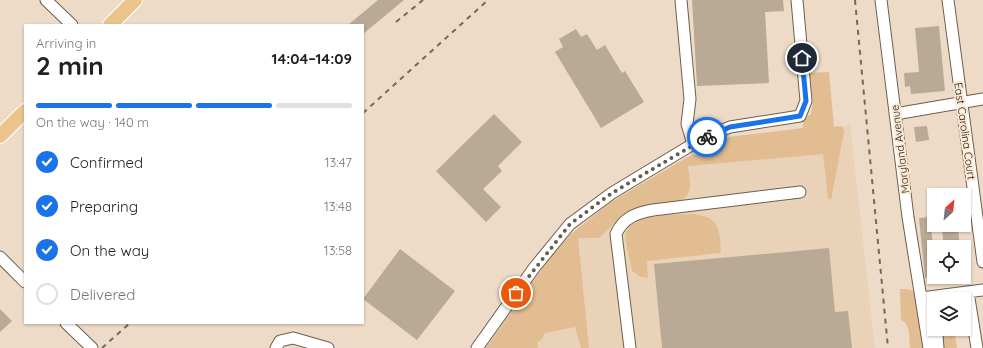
<!DOCTYPE html>
<meta charset="utf-8">
<style>
body{margin:0;font-family:Quicksand,sans-serif;background:#f6f6f6;color:#202124;height:100vh;display:flex;flex-direction:column;font-size:15px;white-space:nowrap}
*{box-sizing:border-box;margin:0}
p{font-size:13px;color:#757577}
.icon{flex:none;width:22px;height:22px;fill:none;stroke:currentColor;stroke-width:2;stroke-linecap:round;stroke-linejoin:round}
.map{position:relative;flex:1;overflow:hidden}
.sheet{position:absolute;left:24px;top:24px;width:340px;height:300px;display:flex;flex-direction:column;background:#fff;border-radius:0px;box-shadow:0 1px 3px #0004}
.sheet>*{flex:none}
.needle{width:26px;rotate:27deg}
.tools{position:absolute;left:927px;top:188px;display:grid;gap:8px}
.tools a{display:grid;place-items:center;width:44px;height:44px;border-radius:0px;background:#fff;box-shadow:0 1px 3px #0004;font-size:20px}
.pin{position:absolute;display:grid;place-items:center;width:34px;height:34px;color:#fff;margin:-17px;border:2px solid #fff;border-radius:50%;box-shadow:0 1px 4px #0007}
.courier{position:absolute;display:grid;place-items:center;width:40px;height:40px;margin:-20px;border:3px solid #1a73e8;border-radius:50%;background:#fff;color:#222;box-shadow:0 1px 5px #0007}
.head em{font-style:normal;font-weight:700}
.head div{display:flex;flex-direction:column-reverse}
.head{display:flex;align-items:center;justify-content:space-between;height:68px;padding:0 12px}
h1{font-size:26px;font-weight:700;line-height:30px}
.bar{display:grid;grid-template-columns:repeat(4,1fr);gap:6px 4px;align-content:center;height:48px;padding:0 12px}
.bar i{height:5px;border-radius:3px;background:#e0e0e0}
.bar .on{background:#1a73e8}
.bar p{grid-column:span 4}
ol{padding:0 12px;list-style:none}
li{display:flex;align-items:center;gap:12px;height:44px}
li p{margin-inline-start:auto}
li .icon{padding:4px;border-radius:50%;background:#1a73e8;color:#fff;stroke-width:4}
li:last-child{color:#757577}
li i{width:22px;height:22px;border:2px solid #e0e0e0;border-radius:50%}
.map>svg:first-child{display:block}
</style>
<div class="map">
<svg width="983" height="348" viewBox="0 0 983 348">
<rect width="100%" height="100%" fill="#eddbc7"/>
<!-- built -->
<path fill="#e9d2b7" d="M 850,125 L 875,348 L 490,348 L 561,246 L 632,191 L 728,137 Z"/>
<!-- green -->
<path fill="#e2bd91" d="M 829,72 L 834,127 L 842,126 L 844,132 L 831,200 L 828,198 L 823,154 L 688,166 C 688,173 691,181 690,188 C 686,212 645,203 629,211 C 619,217 608,230 599,238 L 578,238 L 589,348 L 581,348 L 575,327 L 545,333 L 542,339 L 537,343 L 538,348 L 486,348 L 548,260 L 571,234 L 611,202 L 679,162 L 692,155 L 713,155 L 720,150 L 723,140 L 728,137 L 803,128 L 804,118 L 811,114 L 813,102 L 809,73 Z
M 694,214 C 698,216 704,215 709,218 C 721,224 720,241 721,253 L 647,261 L 648,278 L 641,277 L 632,271 C 631,262 624,241 626,234 C 631,213 676,215 694,214 Z
M 900,289 L 907,289 L 916,292 L 925,348 L 910,348 C 909,339 911,324 901,320 Z
M 938,329 L 954,329 L 957,348 L 941,348 Z"/>
<!-- building -->
<path fill="#baa995" d="M 378,0 L 404,0 L 363,34 L 363,25 L 348,25 Z
M 692,0 L 783,0 L 784,11 L 765,12 L 769,83 L 697,86 Z
M 939,26 L 945,91 L 911,94 L 910,86 L 905,87 L 904,73 L 919,72 L 915,28 Z
M 576,29 L 581,37 L 587,34 L 597,50 L 605,45 L 622,73 L 625,71 L 644,102 L 601,128 L 555,52 L 563,47 L 559,39 Z
M 494,114 L 522,142 L 498,166 L 502,171 L 483,189 L 501,207 L 486,222 L 436,171 Z
M 927,126 L 929,140 L 916,142 L 914,127 Z
M 930,217 L 934,255 L 934,278 L 925,278 L 919,218 Z
M 958,229 L 960,247 L 944,247 L 942,230 Z
M 829,248 L 835,312 L 848,311 L 852,348 L 662,348 L 654,264 Z
M 400,249 L 455,291 L 417,340 L 363,299 Z
M 0,309 L 12,321 L 0,332 Z"/>
<g fill="none" stroke-linecap="round" stroke-linejoin="round">
<!-- minor casing -->
<g stroke="#6d5e4c" stroke-width="13">
<path id="minor" d="M 46,0 L 72,25
M 681,0 L 690,99 L 687,124 L 693,144
M 881,0 L 908,217 L 929,348
M 948,0 L 983,262
M 895,114 L 983,99
M 0,257 L 25,282
M 968,292 L 977,348
M 921,298 L 983,290
M 66,323 L 92,348
M 926,327 L 937,335 L 938,348
M 276,348 L 280,341 L 293,338 L 328,348
M 477,348 L 534,268 L 570,224 L 612,193 L 703,138 L 730,127 L 800,116 L 806,101 L 797,0
M 630,348 L 616,234 C 623,218 636,213 653,210 L 800,192"/>
</g>
<!-- major casing -->
<g stroke="#fff" stroke-width="16">
<path id="major" d="M 110,25 L 135,0
M 0,136 L 25,111"/>
</g>
<!-- minor -->
<use href="#minor" stroke="#fff" stroke-width="11"/>
<!-- major -->
<use href="#major" stroke="#ebc48c" stroke-width="14"/>
<!-- rail -->
<path stroke="#73685c" stroke-width="2" stroke-dasharray="5 5" stroke-linecap="butt" d="M 855,0 L 888,348
M 396,22 L 423,0
M 363,113 L 488,0
M 102,348 L 130,323"/>
</g>
<g fill="none" stroke-linecap="round" stroke-linejoin="round">
<!-- done -->
<path stroke="#665c51" stroke-width="4" stroke-dasharray="0 7.2" d="M 516,293 L 570,224 L 612,193 L 707,137"/>
<!-- route -->
<path stroke="#1a73e8" stroke-width="5" d="M 707,137 L 730,127 L 800,116 L 806,101 L 802,58"/>
</g>
<g text-anchor="middle" stroke-width="4" stroke-linejoin="round" paint-order="stroke">
<!-- street labels -->
<g font-size="11" fill="#1e1811" stroke="#fbe9d4">
<text transform="translate(965 131) rotate(82)" y="4">East Carolina Court</text>
<text transform="translate(900 149) rotate(-97)" y="4">Maryland Avenue</text>
</g>
</g>
</svg>
<div class="tools">
<a><svg class="needle" viewBox="-14 -14 28 28"><path d="M0-13l5 13h-10z" fill="#e53935"/><path d="M0 13l5-13h-10z" fill="#757577"/></svg></a>
<a><svg class="icon" aria-label="locate" viewBox="0 0 24 24"><circle cx="12" cy="12" r="6"/><path d="M12 2v4M12 18v4M2 12h4M18 12h4"/></svg></a>
<a><svg class="icon" aria-label="layers" viewBox="0 0 24 24"><path d="M12 4l9 5-9 5-9-5zM3 14l9 5 9-5"/></svg></a>
</div>
<div class="pin" style="left:516px;top:293px;background:#ea580c"><svg class="icon" aria-label="bag" viewBox="0 0 24 24"><path d="M5 8h14l-1 12H6zM9 8a3 3 0 0 1 6 0"/></svg></div>
<div class="pin" style="left:802px;top:58px;background:#1f2937"><svg class="icon" aria-label="home" viewBox="0 0 24 24"><path d="M3 11l9-7 9 7M6 9v11h12V9"/></svg></div>
<div class="courier" style="left:707px;top:137px"><svg class="icon" aria-label="bike" viewBox="0 0 24 24"><circle cx="6" cy="16" r="4"/><circle cx="18" cy="16" r="4"/><path d="M6 16l4-8h5l3 8M10 8l3 8H6M13 5h3"/></svg></div>
<section class="sheet">
<div class="head"><div><h1>2 min</h1><p>Arriving in</p></div><em>14:04–14:09</em></div>
<div class="bar"><i class="on"></i><i class="on"></i><i class="on"></i><i></i><p>On the way · 140 m</p></div>
<ol>
<li><svg class="icon" aria-label="check" viewBox="0 0 24 24"><path d="M5 12l5 5 9-10"/></svg>Confirmed<p>13:47</p></li>
<li><svg class="icon" aria-label="check" viewBox="0 0 24 24"><path d="M5 12l5 5 9-10"/></svg>Preparing<p>13:48</p></li>
<li><svg class="icon" aria-label="check" viewBox="0 0 24 24"><path d="M5 12l5 5 9-10"/></svg>On the way<p>13:58</p></li>
<li><i></i>Delivered</li>
</ol>
</section>
</div>
